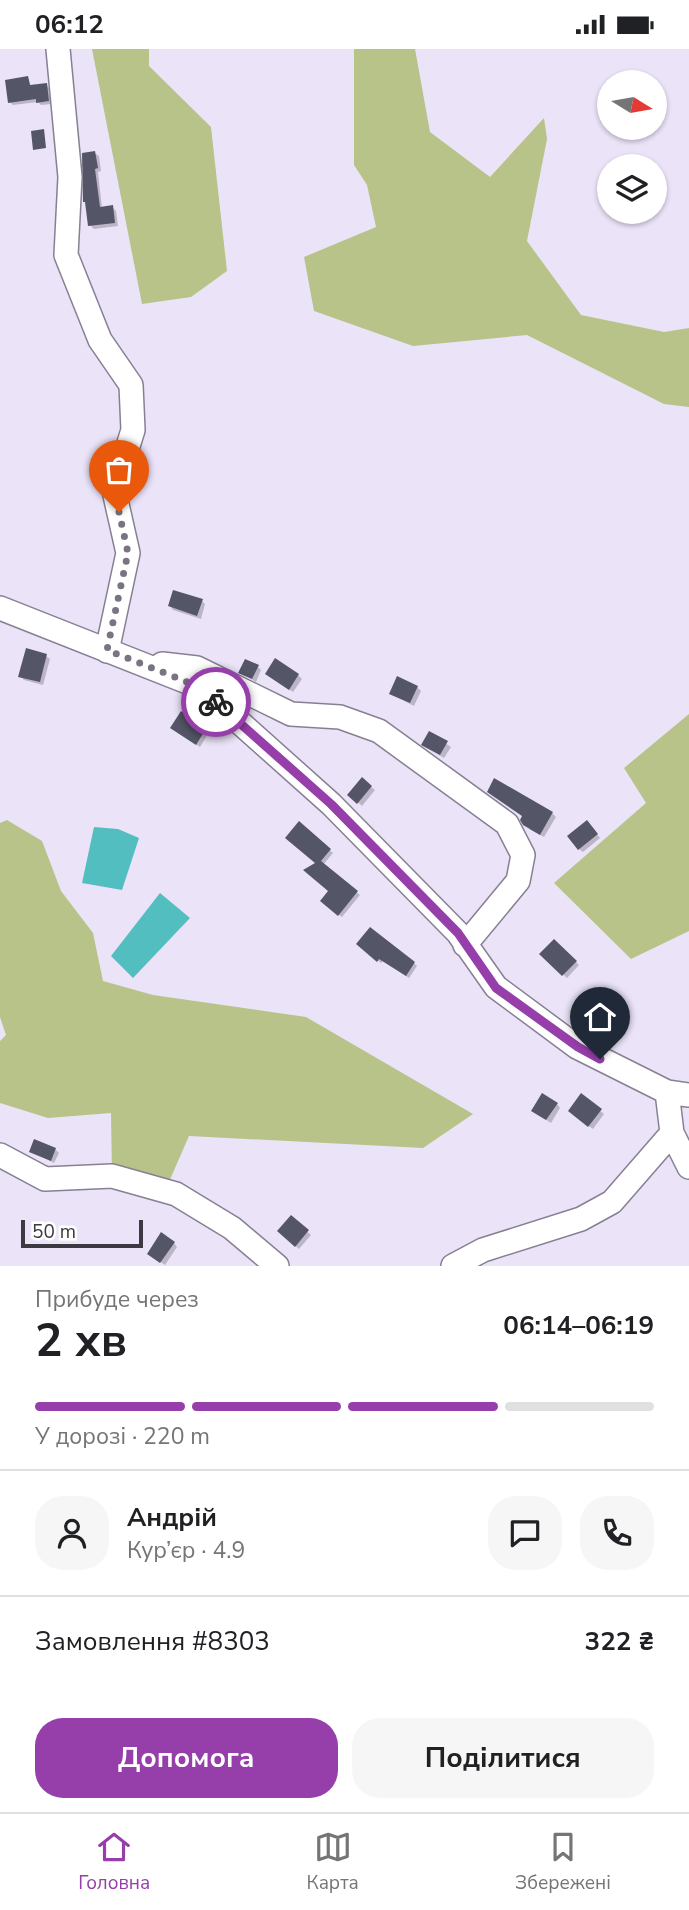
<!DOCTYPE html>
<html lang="uk">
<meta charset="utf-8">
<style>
body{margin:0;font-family:"Nunito Sans",sans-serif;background:#f6f6f6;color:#202124;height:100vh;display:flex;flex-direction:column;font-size:26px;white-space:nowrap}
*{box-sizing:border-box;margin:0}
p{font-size:23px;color:#757577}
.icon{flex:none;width:38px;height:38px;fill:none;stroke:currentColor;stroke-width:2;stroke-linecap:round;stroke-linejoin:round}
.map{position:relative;height:1217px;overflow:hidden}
.details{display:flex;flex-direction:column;background:#fff;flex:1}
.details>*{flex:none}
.needle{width:46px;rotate:101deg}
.controls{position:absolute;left:597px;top:21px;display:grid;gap:14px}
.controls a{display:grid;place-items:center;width:70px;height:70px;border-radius:50%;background:#fff;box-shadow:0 2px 5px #0004;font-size:35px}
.scale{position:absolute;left:21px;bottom:18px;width:122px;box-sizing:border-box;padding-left:7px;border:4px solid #3d3942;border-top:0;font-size:19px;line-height:24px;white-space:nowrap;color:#3d3942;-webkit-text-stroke:5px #fff;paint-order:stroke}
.pin{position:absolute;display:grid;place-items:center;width:60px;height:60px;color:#fff;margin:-72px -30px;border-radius:50% 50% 50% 0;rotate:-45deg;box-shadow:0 0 7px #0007}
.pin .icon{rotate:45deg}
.courier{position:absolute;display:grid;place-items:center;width:70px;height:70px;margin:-35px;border:5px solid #963eaa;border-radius:50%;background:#fff;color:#222;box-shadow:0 2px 9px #0007}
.overview em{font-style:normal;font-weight:700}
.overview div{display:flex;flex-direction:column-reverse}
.overview{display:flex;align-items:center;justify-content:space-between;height:119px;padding:0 35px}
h1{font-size:46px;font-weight:700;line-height:52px}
.bar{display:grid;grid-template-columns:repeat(4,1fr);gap:10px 7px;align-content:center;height:84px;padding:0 35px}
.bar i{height:9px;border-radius:5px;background:#e0e0e0}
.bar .current{background:#963eaa}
.bar p{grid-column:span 4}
.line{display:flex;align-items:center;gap:18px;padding:0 35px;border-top:2px solid #e0e0e0}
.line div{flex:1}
.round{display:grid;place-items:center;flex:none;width:74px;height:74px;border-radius:28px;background:#f6f6f6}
.cta{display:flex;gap:14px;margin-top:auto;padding:14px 35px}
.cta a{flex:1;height:80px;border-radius:28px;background:#963eaa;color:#fff;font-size:28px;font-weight:700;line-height:80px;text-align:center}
.cta a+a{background:#f6f6f6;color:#202124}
.status{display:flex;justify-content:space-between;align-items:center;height:49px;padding:0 35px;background:#fff;direction:ltr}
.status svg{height:19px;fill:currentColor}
.tab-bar{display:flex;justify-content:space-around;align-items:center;height:98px;border-top:2px solid #e0e0e0;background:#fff;font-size:19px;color:#757577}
.tab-bar a{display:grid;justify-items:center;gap:4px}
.tab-bar .current{color:#963eaa}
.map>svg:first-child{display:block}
</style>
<div class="status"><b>06:12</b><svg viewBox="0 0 49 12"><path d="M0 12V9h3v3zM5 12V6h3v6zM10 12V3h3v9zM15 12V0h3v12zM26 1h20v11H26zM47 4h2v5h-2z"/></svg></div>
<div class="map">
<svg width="689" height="1217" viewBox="0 0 689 1217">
<rect width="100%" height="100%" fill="#ebe3f8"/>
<!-- green -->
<path fill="#b8c389" d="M 92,0 L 149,0 L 149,17 L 211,78 L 227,222 L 191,248 L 142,255 Z
M 354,0 L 415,0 L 430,83 L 490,128 L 544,69 L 547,90 L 527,192 L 581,266 L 664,283 L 689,279 L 689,358 L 664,355 L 527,286 L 413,297 L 314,262 L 304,208 L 376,178 L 367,136 L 354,116 Z
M 689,665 L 689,882 L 631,910 L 554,834 L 646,754 L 624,719 Z
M 7,771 L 42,792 L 61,842 L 93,884 L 103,932 L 153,946 L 306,968 L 473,1065 L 423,1099 L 189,1087 L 165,1142 L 112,1127 L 111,1064 L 48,1069 L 0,1054 L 0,992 L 6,986 L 0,968 L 0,774 Z"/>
<!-- water -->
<path fill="#53bec0" d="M 94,778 L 118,780 L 139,789 L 122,841 L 82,834 Z
M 160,844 L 190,869 L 133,929 L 111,907 Z"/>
<!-- shadow -->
<path fill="#0003" d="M 28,29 L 31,38 L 46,36 L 49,39 L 51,55 L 41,56 L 38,53 L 13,56 L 10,53 Z
M 95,104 L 99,107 L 101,122 L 98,123 L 102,159 L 112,158 L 116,162 L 118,177 L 94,180 L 90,176 Z
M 202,552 L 205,555 L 201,570 L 173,561 L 170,557 Z
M 46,607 L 50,610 L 43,636 L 24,631 L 20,627 Z
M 258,618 L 261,621 L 256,633 L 241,623 Z
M 298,626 L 302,630 L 293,643 L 271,628 Z
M 417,638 L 421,642 L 414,657 L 391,645 Z
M 172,679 L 206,680 L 209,683 L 200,698 Z
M 430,684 L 451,698 L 444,709 L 427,699 Z
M 362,731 L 375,741 L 362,757 L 350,746 Z
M 552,764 L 556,768 L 544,788 L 529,780 Z
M 299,775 L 333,804 L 323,816 L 360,846 L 342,868 L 325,855 L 330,842 Z
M 590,776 L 600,789 L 583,803 L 579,800 Z
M 554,892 L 579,916 L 567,929 L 542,905 Z
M 358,895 L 414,914 L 417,917 L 409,929 L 383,912 L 381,914 Z
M 582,1047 L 604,1065 L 593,1080 L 573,1066 Z
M 557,1055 L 560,1059 L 551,1074 L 537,1065 Z
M 55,1100 L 59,1104 L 54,1114 L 31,1102 Z
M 291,1168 L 311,1186 L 299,1200 L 279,1182 Z
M 174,1194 L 177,1198 L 165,1216 L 153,1208 Z"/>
<!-- building -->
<path fill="#545668" d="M 28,27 L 30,36 L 47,34 L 49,52 L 36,54 L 36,50 L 8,54 L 5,31 Z
M 44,80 L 46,99 L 33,101 L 31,82 Z
M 95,102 L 98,119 L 95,120 L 100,158 L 113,156 L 115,174 L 88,177 L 85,153 L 83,153 L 82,104 Z
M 173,541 L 203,550 L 197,567 L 168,557 Z
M 26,599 L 47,605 L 40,633 L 18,628 Z
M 275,609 L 299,625 L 289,641 L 265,625 Z
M 245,610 L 259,616 L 252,630 L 238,624 Z
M 397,627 L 418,637 L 410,654 L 389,645 Z
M 181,662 L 207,678 L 196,696 L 170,679 Z
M 429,682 L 448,692 L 440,706 L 421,696 Z
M 362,728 L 372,737 L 357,755 L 347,746 Z
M 494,729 L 553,763 L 540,786 L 523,776 L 520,771 L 522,767 L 487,743 Z
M 587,771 L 598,785 L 578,801 L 567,787 Z
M 299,772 L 331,800 L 321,812 L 358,842 L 338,867 L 320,852 L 328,842 L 303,821 L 315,814 L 285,789 Z
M 370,878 L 415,913 L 406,927 L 379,910 L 377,913 L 356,895 Z
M 554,890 L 577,912 L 562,927 L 539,905 Z
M 542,1044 L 558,1054 L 546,1071 L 531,1062 Z
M 581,1044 L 602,1060 L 588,1078 L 568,1062 Z
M 34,1090 L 56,1099 L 51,1112 L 29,1103 Z
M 291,1166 L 309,1181 L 295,1198 L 277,1182 Z
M 161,1183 L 175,1193 L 160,1214 L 147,1205 Z"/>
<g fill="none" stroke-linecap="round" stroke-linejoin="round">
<!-- minor casing -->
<g stroke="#877f92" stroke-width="26">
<path id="minor" d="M 58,0 L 70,128 L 66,206 L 100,291 L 131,336 L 133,381 L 114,442 L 128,504 L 107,602
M 0,559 L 200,638 L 331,755 L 458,884 L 496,938 L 577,998 L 667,1043 L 689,1046
M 162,615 L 197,619 L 291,665 L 340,668 L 379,682 L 507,775 L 523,806 L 518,832 L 465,896
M 667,1043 L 672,1084 L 689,1118
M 0,1106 L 45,1130 L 112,1127 L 176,1145 L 232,1179 L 277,1217
M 453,1217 L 483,1201 L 581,1170 L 612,1153 L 672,1084"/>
</g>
<!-- minor -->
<use href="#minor" stroke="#fff" stroke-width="23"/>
</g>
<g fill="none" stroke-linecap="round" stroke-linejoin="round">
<!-- done -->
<path stroke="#7a7482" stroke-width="7" stroke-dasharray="0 12.6" d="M 119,463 L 128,504 L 107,601 L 200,638 L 216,653"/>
<!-- route -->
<path stroke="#963eaa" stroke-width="9" d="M 216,653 L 331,755 L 458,884 L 496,939 L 578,998 L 600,1010"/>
</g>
</svg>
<div class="controls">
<a><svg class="needle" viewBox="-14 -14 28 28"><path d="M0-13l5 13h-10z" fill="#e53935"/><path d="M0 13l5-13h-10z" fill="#757577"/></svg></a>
<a><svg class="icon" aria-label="layers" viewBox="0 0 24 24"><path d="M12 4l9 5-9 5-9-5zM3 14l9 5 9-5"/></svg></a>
</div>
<div class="scale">50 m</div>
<div class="pin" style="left:119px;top:463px;background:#ea580c"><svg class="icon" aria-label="bag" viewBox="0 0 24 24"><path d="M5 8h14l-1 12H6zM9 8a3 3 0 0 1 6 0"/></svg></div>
<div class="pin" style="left:600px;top:1010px;background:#1f2937"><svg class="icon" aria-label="home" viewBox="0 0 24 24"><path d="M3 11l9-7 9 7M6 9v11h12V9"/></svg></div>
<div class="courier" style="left:216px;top:653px"><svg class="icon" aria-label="bike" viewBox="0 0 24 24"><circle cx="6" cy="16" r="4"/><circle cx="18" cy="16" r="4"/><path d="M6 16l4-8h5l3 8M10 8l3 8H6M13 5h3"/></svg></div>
</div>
<section class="details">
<div class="overview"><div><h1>2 хв</h1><p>Прибуде через</p></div><em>06:14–06:19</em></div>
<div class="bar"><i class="current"></i><i class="current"></i><i class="current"></i><i></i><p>У дорозі · 220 m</p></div>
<div class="line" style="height:126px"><a class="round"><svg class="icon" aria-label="person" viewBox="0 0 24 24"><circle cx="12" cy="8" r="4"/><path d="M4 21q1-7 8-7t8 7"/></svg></a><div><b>Андрій</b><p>Кур’єр · 4.9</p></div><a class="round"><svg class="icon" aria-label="chat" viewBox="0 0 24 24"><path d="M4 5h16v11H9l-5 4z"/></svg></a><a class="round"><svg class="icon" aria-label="phone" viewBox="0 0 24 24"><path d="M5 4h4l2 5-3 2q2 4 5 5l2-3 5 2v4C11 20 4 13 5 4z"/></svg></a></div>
<div class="line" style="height:91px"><div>Замовлення #8303</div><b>322 ₴</b></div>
<div class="cta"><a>Допомога</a><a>Поділитися</a></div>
</section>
<nav class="tab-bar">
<a class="current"><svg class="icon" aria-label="home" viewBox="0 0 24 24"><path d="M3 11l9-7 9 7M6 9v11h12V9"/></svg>Головна</a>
<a><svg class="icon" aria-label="map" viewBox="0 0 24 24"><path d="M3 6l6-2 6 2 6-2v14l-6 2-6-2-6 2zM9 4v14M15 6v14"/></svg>Карта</a>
<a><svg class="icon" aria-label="saved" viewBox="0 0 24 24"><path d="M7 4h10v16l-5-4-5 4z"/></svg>Збережені</a>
</nav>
